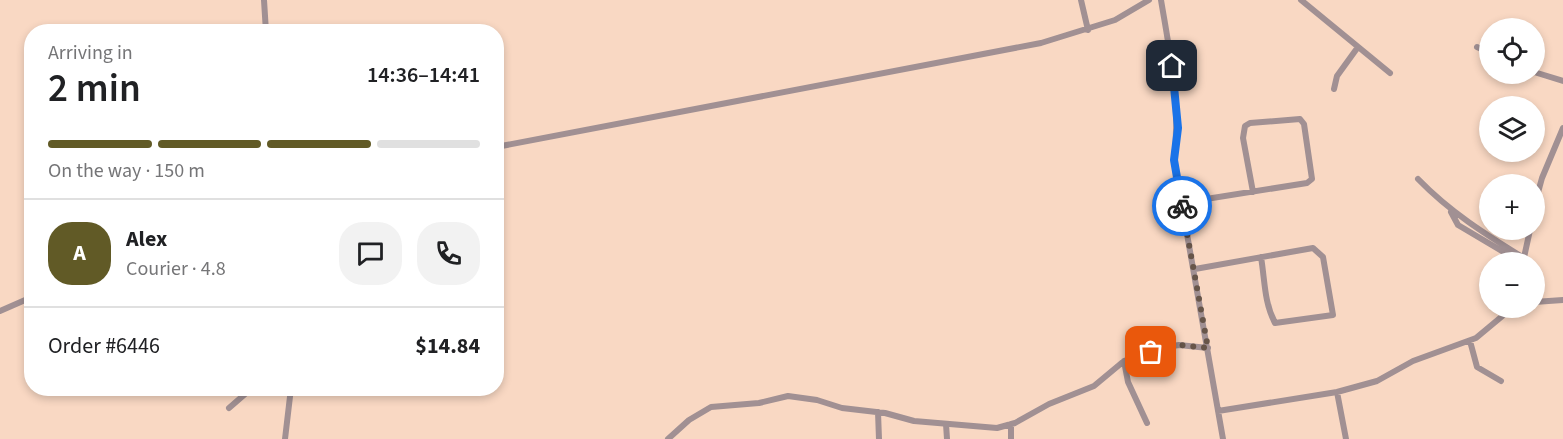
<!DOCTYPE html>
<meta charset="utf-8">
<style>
body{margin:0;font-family:"Source Sans 3",sans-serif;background:#f2f2f2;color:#202124;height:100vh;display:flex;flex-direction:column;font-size:22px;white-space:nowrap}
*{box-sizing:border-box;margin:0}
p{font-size:20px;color:#757577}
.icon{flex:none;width:33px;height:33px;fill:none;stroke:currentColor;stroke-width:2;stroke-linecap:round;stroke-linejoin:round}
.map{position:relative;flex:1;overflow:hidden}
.side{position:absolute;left:24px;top:24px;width:480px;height:372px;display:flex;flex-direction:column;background:#fff;border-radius:24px;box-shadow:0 3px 9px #0003}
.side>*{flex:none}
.controls{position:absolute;left:1479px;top:18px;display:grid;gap:12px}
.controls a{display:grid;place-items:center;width:66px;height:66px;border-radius:50%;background:#fff;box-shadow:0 3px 9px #0003;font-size:30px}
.pin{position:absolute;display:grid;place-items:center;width:51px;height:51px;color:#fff;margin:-26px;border-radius:12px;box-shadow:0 3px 9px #0006}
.courier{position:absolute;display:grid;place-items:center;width:60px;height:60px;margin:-30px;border:4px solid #1a73e8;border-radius:50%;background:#fff;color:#222;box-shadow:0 2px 8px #0007}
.head em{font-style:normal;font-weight:600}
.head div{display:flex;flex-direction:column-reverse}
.head{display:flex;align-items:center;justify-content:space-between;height:102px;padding:0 24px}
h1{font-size:39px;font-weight:600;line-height:45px}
.bar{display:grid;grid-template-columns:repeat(4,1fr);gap:9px 6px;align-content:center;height:72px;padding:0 24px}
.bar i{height:8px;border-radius:4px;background:#e0e0e0}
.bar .active{background:#615a26}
.bar p{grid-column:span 4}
.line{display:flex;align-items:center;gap:15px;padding:0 24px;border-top:2px solid #e0e0e0}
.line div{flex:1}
.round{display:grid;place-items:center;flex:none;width:63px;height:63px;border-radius:24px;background:#f2f2f2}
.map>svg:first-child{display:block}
</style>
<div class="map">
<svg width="1563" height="439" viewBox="0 0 1563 439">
<rect width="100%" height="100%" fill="#f9d8c3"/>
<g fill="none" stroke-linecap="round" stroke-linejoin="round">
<!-- street -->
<path stroke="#a19093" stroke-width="6" d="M 264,0 L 266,32
M 1081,0 L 1088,30
M 1161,0 C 1170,54 1181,105 1174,160 L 1223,439
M 1301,0 L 1390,73
M 1477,47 L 1490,53
M 1534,72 L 1563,81
M 1334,89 L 1337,76 L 1358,47
M 496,147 L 1041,43 L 1115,20 L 1149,0
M 1418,179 C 1450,212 1485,234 1524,258
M 1181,203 L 1307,183 L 1312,179 L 1304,124 L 1300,119 L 1250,123 L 1245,126 L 1243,138 L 1253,192
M 1534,207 L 1542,178 L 1563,128
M 1451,212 L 1458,225 L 1507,254 L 1514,262
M 1523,262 L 1530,230
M 1195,269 L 1313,248 L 1323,257 L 1333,315 L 1275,323 C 1264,302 1265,281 1261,257
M 1534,302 L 1563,300
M 0,311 L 32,297
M 1470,341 L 1477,367 L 1501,381
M 1124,361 L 1128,382 L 1147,423
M 1337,392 L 1346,439
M 229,408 L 252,388
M 1218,411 L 1337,392 L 1377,381 L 1413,361 L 1476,338 L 1512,308
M 878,412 L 879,439
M 946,424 L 947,439
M 1011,424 L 1011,439
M 285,439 L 291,388
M 668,439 L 689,420 L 711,407 L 759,403 L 788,396 L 817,400 L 842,408 L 885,413 L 914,421 L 997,428 L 1015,423 L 1049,404 L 1094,386 L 1124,361 L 1160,348 L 1179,345 L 1208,348"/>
</g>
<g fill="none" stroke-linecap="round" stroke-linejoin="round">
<!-- done -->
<path stroke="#675549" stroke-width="6" stroke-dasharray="0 10.8" d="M 1151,352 L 1179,345 L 1208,348 L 1182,206"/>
<!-- route -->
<path stroke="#1a73e8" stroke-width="8" d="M 1172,66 L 1178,128 L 1174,160 L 1182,206"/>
</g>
</svg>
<div class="controls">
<a><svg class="icon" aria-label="locate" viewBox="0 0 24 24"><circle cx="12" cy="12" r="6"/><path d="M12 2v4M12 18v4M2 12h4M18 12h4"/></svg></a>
<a><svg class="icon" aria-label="layers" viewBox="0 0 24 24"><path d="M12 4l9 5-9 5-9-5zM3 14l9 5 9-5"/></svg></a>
<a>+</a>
<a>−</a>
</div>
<div class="pin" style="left:1151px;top:352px;background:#ea580c"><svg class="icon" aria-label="bag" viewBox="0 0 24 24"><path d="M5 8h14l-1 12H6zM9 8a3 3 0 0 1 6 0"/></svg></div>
<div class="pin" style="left:1172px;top:66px;background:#1f2937"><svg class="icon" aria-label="home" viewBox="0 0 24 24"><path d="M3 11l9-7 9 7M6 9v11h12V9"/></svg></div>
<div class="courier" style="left:1182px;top:206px"><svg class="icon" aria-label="bike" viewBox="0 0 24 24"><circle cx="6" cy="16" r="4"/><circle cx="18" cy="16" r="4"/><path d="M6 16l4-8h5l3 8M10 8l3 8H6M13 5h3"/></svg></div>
<section class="side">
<div class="head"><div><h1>2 min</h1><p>Arriving in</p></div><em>14:36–14:41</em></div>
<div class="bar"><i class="active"></i><i class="active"></i><i class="active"></i><i></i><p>On the way · 150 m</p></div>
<div class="line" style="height:108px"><b class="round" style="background:#615a26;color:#fff">A</b><div><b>Alex</b><p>Courier · 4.8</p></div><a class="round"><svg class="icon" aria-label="chat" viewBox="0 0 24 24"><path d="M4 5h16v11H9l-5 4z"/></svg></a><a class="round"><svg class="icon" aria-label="phone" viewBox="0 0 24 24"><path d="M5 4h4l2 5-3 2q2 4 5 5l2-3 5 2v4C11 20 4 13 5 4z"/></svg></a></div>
<div class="line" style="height:78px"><div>Order #6446</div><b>$14.84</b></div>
</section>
</div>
